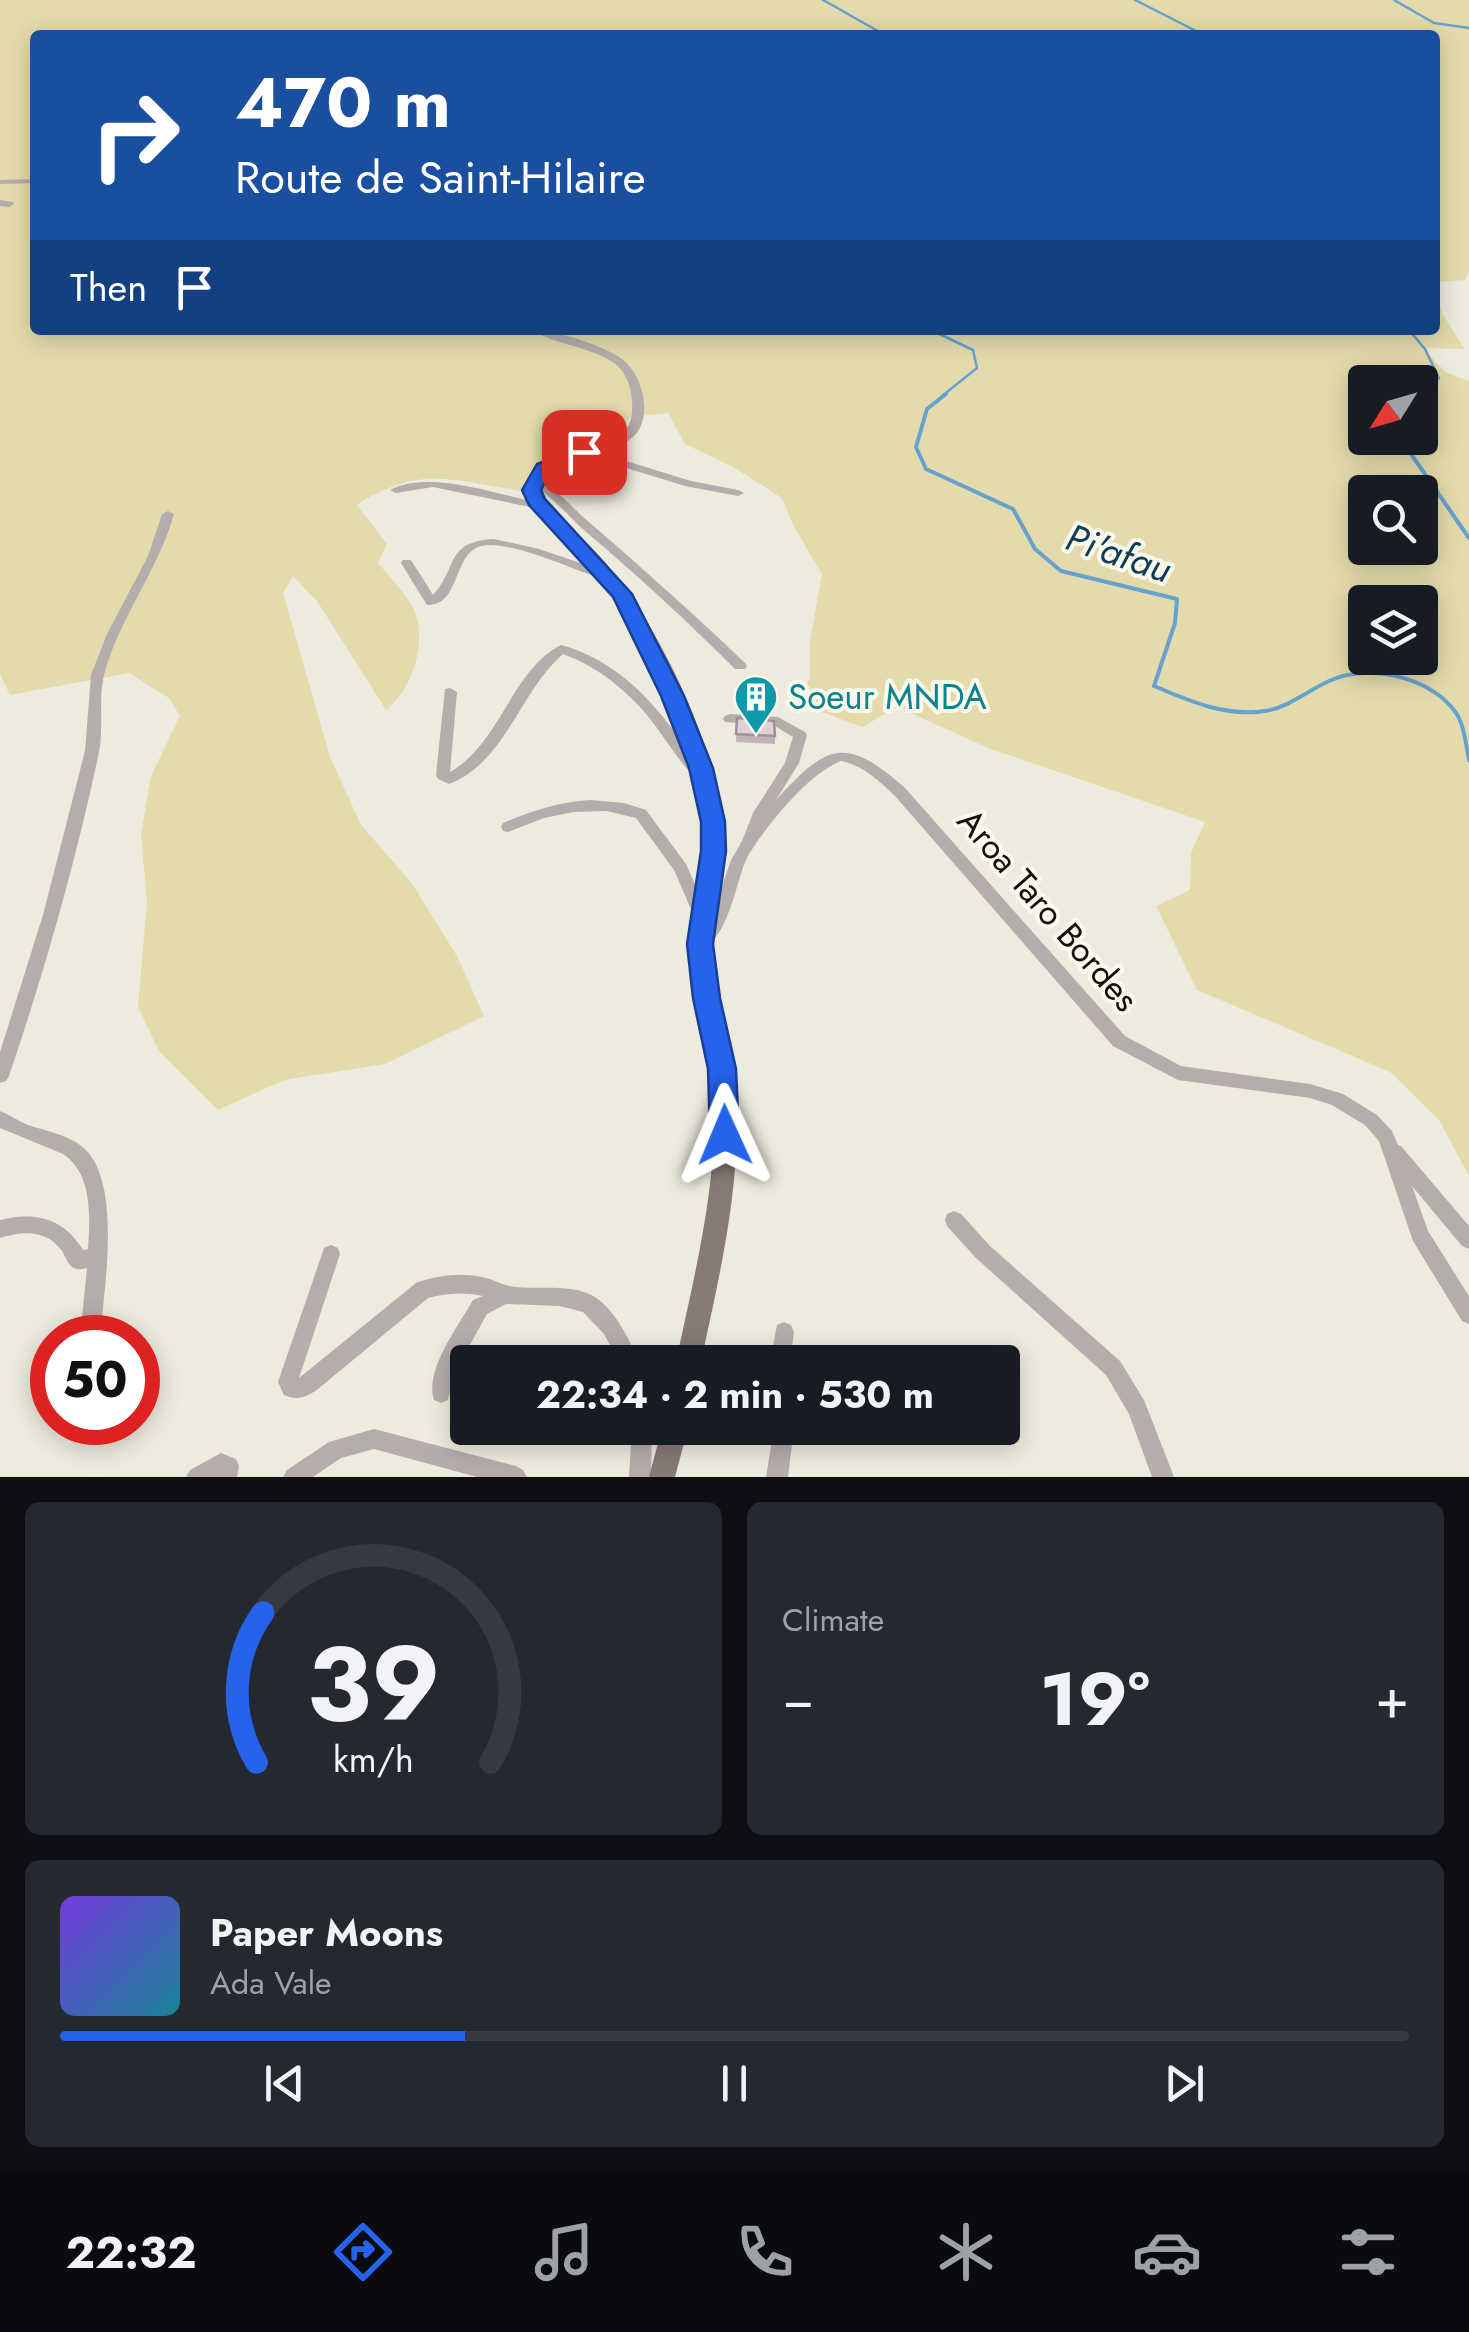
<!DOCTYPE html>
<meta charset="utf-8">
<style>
:root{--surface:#171b24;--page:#242831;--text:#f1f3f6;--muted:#9ea1a6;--line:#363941;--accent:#2563eb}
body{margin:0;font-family:Jost,sans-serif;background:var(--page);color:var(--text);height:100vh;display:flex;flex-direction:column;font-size:38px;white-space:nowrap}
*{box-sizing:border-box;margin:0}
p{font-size:32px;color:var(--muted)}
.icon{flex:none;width:55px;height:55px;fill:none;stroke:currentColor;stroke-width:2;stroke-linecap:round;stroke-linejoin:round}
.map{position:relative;height:1477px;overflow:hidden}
.side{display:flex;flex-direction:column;gap:25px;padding:25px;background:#0d0f14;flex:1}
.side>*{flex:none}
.guide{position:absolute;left:30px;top:30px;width:1410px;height:305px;border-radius:10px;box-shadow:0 5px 25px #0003;background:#1a4fa0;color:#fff;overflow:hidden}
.needle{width:65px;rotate:233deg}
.controls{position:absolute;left:1348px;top:365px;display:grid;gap:20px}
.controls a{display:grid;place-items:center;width:90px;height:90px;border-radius:10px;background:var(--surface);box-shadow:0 5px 25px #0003;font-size:50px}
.speed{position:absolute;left:30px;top:1315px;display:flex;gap:20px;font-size:50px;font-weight:700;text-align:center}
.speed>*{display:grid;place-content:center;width:130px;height:130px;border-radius:50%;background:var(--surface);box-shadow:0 5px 25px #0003;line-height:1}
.speed .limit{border:15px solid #d22;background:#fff;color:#111}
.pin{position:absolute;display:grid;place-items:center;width:85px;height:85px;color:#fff;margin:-42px;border-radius:20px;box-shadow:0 5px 15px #0006}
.me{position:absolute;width:110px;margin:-55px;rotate:359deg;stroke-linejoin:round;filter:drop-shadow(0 0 8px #0008)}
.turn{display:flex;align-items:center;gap:35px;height:210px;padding:0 40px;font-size:45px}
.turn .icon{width:130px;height:130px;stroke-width:2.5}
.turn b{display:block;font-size:70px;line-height:85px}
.then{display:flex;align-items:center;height:95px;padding:0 40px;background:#0003;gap:20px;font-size:38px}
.big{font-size:75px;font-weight:700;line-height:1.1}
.side .widget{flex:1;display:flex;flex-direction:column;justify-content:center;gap:15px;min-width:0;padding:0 35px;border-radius:15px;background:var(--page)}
.side .dial{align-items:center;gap:0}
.dial svg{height:260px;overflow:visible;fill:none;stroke:var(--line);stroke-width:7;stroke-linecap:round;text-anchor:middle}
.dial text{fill:var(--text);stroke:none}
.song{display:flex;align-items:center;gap:30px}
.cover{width:120px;height:120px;border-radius:15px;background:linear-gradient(135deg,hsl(260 70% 55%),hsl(190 70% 35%))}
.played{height:10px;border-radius:5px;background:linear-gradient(90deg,var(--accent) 30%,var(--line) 30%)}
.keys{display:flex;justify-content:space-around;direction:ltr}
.heat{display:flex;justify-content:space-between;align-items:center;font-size:55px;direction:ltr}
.side .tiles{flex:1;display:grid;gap:25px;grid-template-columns:1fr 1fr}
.widget:last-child{grid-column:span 2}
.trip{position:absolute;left:450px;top:1345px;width:570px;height:100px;border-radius:10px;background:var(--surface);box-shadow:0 5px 25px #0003;font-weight:700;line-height:100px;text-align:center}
.menu{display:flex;height:160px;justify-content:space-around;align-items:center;background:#090b0e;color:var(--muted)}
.menu .icon{width:70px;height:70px}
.menu .active{color:var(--accent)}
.menu b{font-size:45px;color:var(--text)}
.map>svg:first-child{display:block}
.green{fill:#e3dbab;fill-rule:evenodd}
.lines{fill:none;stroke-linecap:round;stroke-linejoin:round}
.stream-far1{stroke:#67a2cf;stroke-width:2.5}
.stream{stroke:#67a2cf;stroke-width:4}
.minor{fill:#b4adab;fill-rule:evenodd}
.major{fill:#877a77;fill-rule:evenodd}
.wall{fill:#c1b4b8}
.building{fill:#e0d1d6;stroke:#9d9296;stroke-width:2.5}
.route{fill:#2563eb;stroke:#184099;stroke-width:2.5}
.labels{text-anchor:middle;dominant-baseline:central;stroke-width:8;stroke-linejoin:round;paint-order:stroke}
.culture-label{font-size:35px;fill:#0d838f;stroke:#faf8ea;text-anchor:start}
.street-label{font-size:35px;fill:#11100c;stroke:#faf8ea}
.water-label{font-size:38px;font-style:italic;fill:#0e3d5c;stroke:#faf8ea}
</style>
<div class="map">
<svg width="1469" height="1477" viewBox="0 0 1469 1477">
<rect width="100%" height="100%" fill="#edebdd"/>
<!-- green -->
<path class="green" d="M 0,0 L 1469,0 L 1469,271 L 1465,280 L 1435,282 L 1435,35 L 35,35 L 35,330 L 1435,330 L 1435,288 L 1443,315 L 1465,349 L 1423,348 L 1445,372 L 1469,381 L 1469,1176 L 1439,1120 L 1390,1072 L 1197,990 L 1156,906 L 1190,890 L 1191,853 L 1205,822 L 991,749 L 897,707 L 862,727 L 795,702 L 810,678 L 810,641 L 822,574 L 793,525 L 782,498 L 733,467 L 685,444 L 668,413 L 630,417 C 600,461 546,436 520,491 C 451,480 419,465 357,505 L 387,544 L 378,563 C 390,578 411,598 416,615 C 426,647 411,691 386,710 L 317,601 L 293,576 L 283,593 L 330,757 L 361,825 L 411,882 L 457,956 L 484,1016 L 385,1064 L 284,1080 L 218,1110 L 159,1051 L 138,1007 L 147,902 L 141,834 L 151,776 L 180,716 L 169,698 L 129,673 L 10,695 L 0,674 ZM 1365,382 L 1420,382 L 1420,438 L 1365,438 ZM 1365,492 L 1420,492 L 1420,548 L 1365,548 ZM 1365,602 L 1420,602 L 1420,658 L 1365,658 Z"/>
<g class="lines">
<!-- stream-far1 -->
<path class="stream-far1" d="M 823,0 L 885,35
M 1135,0 L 1204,35
M 1394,0 L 1434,23 L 1469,28
M 931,330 L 973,350 L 977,368 L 942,396
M 1409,330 L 1425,349 L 1439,378 L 1420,394"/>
<!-- stream -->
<path class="stream" d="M 946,394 L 927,409 L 916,447 L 926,469 L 1013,509 L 1035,549 L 1061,571 L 1177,599 L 1175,623 L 1154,686 C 1189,701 1226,717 1265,711 C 1291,707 1310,688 1334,679 C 1373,664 1435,678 1458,716 C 1465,729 1466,745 1469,760
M 1400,438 L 1469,538"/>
<!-- minor -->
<path class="minor" d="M 35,179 L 35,183 L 0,184 L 0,180 Z
M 0,200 L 13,202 L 14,204 L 10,207 L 0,206 Z
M 532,330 C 555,330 603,345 622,359 C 643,374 654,418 633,437 C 623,446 609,449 597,452 L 691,481 L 738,490 L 744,493 L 738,496 L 685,486 L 584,455 L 561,463 L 546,474 L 542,483 C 561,492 573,509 589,522 C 642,568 694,614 745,663 L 747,666 L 745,669 L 735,669 C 687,621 637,575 585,531 C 569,517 556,500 538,489 L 546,506 L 540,509 L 433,487 L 396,493 L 390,490 C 428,470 491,493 532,501 L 526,490 L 529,485 L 527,483 C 537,475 542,464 555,458 C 589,442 636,452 632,401 C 631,385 625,369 611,361 C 587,346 556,345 532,330 Z
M 168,511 L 174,514 C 158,571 119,618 104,675 C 98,700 104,726 99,752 C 76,861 45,970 9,1076 L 6,1081 L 0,1083 L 0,1052 L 43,915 L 85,751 L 91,675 L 107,634 L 148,556 L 162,514 Z
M 494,539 L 539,549 L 613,574 L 615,577 L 609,581 C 577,572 511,539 481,546 C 452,554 461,606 427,605 L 401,563 L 403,560 L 411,560 L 433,595 C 459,567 444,542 494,539 Z
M 561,645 C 599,655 632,680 657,710 C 675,730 687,753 707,770 L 709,774 L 707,778 L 697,778 L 689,771 C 675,755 664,737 651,720 C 629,692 597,666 563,654 C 520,691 505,763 449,784 L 438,779 L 436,775 L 445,689 L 450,688 L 457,692 L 450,772 C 500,744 513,668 561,645 Z
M 730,714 L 778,717 L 805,732 L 807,735 L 799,763 L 776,800 C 827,744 845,735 905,788 L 1125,1036 L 1181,1066 L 1310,1084 L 1343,1094 L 1377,1115 L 1392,1131 L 1398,1145 L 1401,1146 L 1469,1226 L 1469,1249 L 1462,1246 L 1412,1186 L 1428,1231 L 1469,1296 L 1469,1324 L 1462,1321 L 1413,1241 L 1379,1141 L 1365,1125 L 1332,1105 L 1310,1098 L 1178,1080 L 1113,1046 L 895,796 C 879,781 863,765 841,761 C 808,774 768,824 749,854 C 736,875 728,953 694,947 L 692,943 L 712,915 L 731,860 L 742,841 L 753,813 L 785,763 L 793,737 L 775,726 L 725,722 L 723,719 L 725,716 Z
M 590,800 L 624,803 L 646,810 L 686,864 L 710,919 L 707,923 L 702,925 L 697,923 L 674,870 L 636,818 L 607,811 L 573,812 L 544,818 L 508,832 L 503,831 L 501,827 L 503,823 C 531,811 559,802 590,800 Z
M 0,1111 C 10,1115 18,1121 28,1125 C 46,1131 70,1135 85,1149 C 122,1185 104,1289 100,1338 L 80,1338 L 87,1268 C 81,1269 77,1271 71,1266 C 67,1262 65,1256 62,1251 C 46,1229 24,1231 0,1238 L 0,1220 C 35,1211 64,1218 83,1250 L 88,1249 C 90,1217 93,1174 63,1154 L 0,1128 Z
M 954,1211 L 961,1214 L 990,1246 L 1120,1361 L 1144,1400 L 1174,1477 L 1152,1477 L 1129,1414 L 1106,1375 L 976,1258 L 947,1226 L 945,1220 L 947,1214 Z
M 331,1245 L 338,1248 L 340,1254 L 299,1378 L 416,1283 C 438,1275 463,1272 486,1278 C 494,1280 501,1284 509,1286 C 535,1291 571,1282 595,1297 C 616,1311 629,1339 639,1362 L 619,1362 L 604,1334 L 583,1312 L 560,1306 L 506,1304 L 487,1314 L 455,1372 L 448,1400 L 441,1403 L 434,1400 C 424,1371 459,1325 473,1300 L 483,1296 C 464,1292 447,1293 428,1298 L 318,1389 C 306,1397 298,1401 284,1395 L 278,1382 L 322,1254 L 324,1248 Z
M 784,1322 L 791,1325 L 794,1332 L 790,1362 L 770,1362 L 777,1325 Z
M 632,1428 L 652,1428 L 651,1477 L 629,1477 Z
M 774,1428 L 794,1428 L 788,1477 L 766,1477 Z
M 374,1429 L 516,1466 L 523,1470 L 527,1477 L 477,1477 L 374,1449 L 341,1458 L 313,1477 L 283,1477 L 287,1470 L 329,1442 Z
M 221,1453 L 236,1459 L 239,1466 L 237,1477 L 186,1477 L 190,1470 Z"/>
<!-- major -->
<path class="major" d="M 540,502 L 545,503 C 568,527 594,547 614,573 C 661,633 716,746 722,822 C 726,868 708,912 711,958 C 715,1006 734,1051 736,1100 C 741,1188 719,1277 701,1362 L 676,1362 C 694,1276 717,1189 714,1100 C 712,1052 694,1006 691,958 C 688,913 707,869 704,823 C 699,751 647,638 603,580 C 583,554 557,533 535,509 L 535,503 Z
M 662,1428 L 688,1428 L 675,1477 L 649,1477 Z"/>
</g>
<!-- wall -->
<path class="wall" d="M 737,718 L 775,736 L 775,744 L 736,742 Z"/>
<!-- building -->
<path class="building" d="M 737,718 L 774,721 L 775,736 L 736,734 Z"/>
<!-- route -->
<path class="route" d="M 584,446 L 594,452 L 591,456 L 551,471 L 541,490 L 545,499 L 632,594 L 684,696 L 713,768 L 725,822 L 726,851 L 713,944 L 720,998 L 736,1069 L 739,1135 L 735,1144 L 725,1148 L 714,1144 L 710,1135 L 708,1069 L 693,998 L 687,944 L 701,851 L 701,822 L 689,768 L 661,696 L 613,597 L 529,505 L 522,490 L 537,464 Z"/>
<!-- icons -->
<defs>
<g id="building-pin" transform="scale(2.25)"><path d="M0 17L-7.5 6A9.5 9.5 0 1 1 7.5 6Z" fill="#0f9aa8" stroke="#faf8ea"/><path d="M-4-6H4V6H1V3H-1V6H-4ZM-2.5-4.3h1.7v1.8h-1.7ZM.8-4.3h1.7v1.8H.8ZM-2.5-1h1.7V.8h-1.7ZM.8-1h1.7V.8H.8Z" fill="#fff"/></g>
</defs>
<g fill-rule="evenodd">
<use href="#building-pin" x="756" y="697"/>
</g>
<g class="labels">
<!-- culture labels -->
<g class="culture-label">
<text x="788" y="697">Soeur MNDA</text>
</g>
<!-- street labels -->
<g class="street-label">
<text transform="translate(1048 910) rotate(49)">Aroa Taro Bordes</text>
</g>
<!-- water labels -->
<g class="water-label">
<text transform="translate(1119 553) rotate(19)">Pi'afau</text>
</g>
</g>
</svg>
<div class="controls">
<a><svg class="needle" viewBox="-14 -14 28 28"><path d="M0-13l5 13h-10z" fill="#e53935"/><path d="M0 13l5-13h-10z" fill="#9ea1a6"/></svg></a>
<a><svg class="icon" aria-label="search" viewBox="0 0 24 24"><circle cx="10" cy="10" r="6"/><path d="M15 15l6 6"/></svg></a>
<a><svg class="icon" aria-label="layers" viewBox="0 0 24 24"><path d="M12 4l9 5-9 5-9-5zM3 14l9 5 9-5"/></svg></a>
</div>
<div class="speed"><div class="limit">50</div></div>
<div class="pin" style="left:584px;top:452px;background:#d93025"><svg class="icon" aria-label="arrive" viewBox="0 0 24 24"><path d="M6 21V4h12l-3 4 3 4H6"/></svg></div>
<svg class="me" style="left:725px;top:1135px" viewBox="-20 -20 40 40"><path d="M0-17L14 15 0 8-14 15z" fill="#2563eb" stroke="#fff" stroke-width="4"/></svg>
<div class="trip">22:34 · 2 min · 530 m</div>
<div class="guide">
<div class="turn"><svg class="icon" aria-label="right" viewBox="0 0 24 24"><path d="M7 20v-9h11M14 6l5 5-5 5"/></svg><div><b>470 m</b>Route de Saint-Hilaire</div></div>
<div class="then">Then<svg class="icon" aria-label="arrive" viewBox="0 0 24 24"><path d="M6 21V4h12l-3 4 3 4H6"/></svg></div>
</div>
</div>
<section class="side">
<div class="tiles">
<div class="widget dial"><svg viewBox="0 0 100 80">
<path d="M14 69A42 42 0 1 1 86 69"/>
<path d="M14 69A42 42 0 0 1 16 23" stroke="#2563eb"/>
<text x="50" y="56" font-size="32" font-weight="700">39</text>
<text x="50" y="72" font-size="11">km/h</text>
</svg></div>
<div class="widget"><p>Climate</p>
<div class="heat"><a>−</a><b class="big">19°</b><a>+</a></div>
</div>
<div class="widget">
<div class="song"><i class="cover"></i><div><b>Paper Moons</b><p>Ada Vale</p></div></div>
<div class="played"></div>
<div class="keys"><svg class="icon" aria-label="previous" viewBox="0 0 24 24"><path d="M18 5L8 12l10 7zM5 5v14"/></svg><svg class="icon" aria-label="pause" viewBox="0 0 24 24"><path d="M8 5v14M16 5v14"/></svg><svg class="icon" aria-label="next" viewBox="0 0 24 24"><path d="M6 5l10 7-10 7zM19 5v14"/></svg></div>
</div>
</div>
</section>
<nav class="menu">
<b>22:32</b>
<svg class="icon active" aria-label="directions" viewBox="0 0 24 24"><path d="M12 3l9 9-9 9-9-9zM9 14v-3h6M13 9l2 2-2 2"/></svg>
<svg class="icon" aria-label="music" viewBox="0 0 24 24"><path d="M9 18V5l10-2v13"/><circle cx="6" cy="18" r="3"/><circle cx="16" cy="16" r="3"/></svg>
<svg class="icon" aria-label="phone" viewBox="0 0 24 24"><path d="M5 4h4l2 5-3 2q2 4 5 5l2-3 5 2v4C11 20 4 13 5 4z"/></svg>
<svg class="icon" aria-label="climate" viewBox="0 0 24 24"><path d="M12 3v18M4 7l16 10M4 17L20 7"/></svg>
<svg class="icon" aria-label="car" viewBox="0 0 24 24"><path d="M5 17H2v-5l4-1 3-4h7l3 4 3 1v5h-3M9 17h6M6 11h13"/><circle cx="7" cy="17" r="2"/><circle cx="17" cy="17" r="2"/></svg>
<svg class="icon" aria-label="filters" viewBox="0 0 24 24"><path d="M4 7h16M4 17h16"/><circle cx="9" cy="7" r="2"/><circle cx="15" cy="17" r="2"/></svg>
</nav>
